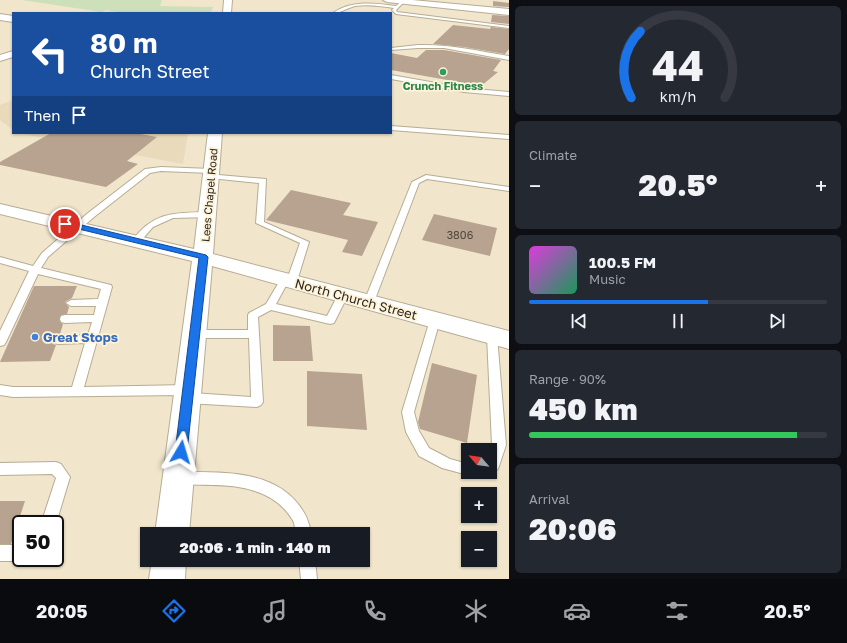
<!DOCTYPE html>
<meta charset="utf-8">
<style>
:root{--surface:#171b24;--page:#242831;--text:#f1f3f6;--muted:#9ea1a6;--line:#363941;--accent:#1a73e8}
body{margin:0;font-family:"Golos Text",sans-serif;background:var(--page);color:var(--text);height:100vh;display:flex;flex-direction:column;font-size:15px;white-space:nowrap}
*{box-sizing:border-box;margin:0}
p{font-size:13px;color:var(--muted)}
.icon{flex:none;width:22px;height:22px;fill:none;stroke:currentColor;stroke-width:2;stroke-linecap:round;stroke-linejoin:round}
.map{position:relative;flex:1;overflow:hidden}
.panel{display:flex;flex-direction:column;gap:6px;padding:6px;background:#0d0f14;width:338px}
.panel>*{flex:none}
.hud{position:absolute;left:12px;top:12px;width:380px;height:122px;border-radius:0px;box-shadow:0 1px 3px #0004;background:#1a4fa0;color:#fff;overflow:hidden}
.needle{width:26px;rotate:298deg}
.fabs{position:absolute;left:461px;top:443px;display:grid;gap:8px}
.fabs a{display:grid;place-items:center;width:36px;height:36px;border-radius:0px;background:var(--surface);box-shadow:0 1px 3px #0004;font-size:20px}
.speed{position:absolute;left:12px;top:515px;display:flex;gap:8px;font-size:20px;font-weight:700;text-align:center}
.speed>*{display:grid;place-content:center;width:52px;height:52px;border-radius:50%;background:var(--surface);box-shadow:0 1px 3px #0004;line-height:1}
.speed .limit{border:2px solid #111;border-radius:6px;background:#fff;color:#111}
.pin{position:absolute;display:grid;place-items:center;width:34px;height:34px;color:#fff;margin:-17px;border:2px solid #fff;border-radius:50%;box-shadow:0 1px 4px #0007}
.me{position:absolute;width:44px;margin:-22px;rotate:7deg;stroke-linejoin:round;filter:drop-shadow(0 0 3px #0008)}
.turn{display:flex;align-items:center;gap:14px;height:84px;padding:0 12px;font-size:18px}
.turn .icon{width:52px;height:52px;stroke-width:2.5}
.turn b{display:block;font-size:28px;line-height:34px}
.then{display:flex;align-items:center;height:38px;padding:0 12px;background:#0003;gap:8px;font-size:15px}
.big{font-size:30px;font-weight:800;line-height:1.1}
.panel .card{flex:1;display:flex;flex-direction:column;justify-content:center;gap:6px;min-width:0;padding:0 14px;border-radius:6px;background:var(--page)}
.panel .dial{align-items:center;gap:0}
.dial svg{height:104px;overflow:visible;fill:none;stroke:var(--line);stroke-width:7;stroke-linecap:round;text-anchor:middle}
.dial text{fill:var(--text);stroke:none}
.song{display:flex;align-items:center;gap:12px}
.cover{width:48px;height:48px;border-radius:6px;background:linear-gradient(135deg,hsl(300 70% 55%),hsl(150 70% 35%))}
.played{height:4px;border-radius:2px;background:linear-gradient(90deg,var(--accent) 60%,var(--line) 60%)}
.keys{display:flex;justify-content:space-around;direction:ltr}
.heat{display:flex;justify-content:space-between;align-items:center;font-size:22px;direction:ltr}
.charge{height:6px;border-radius:3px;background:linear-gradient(90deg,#34c759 90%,var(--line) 0)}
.trip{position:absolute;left:140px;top:527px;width:230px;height:40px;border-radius:0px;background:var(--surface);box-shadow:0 1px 3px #0004;font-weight:800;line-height:40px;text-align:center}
.menu{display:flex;height:64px;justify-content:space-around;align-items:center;background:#090b0e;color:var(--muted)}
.menu .icon{width:28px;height:28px}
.menu .selected{color:var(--accent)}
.menu b{font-size:18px;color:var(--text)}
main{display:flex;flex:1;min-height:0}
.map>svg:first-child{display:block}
.built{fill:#e8dabb}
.green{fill:#cee0ba}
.building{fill:#b7a390}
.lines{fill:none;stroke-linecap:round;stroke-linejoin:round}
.lane-casing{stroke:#b7ac94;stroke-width:2}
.street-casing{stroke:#b7ac94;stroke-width:2}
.secondary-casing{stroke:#b7ac94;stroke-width:2}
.lane{fill:#fff;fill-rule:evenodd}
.street{fill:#fff;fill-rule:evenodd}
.secondary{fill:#fff;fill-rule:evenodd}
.route{fill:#1a73e8;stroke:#114b97}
.leisure-dot{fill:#2e9e5b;stroke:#fef3d9;stroke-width:1.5}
.shop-dot{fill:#3f7fe0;stroke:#fef3d9;stroke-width:1.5}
.labels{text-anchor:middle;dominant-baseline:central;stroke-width:3.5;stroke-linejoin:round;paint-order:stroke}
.far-leisure-label{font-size:11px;font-weight:bold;fill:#27864d;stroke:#fef3d9}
.far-street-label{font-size:11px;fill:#2c281f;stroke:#fef3d9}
.number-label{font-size:11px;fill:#4f473b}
.street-label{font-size:13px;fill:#2c281f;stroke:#fef3d9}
.shop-label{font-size:13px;font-weight:bold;fill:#366cbe;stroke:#fef3d9;text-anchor:start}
</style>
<main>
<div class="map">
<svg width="509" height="579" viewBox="0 0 509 579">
<rect width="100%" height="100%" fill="#f1e6cc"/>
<!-- built -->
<path class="built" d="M 13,100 L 13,130 L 0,120 L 0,105 Z
M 17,133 L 188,133 L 183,164 Z"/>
<!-- green -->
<path class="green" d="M 22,0 L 162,0 L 160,6 L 213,7 L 211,13 L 122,13 L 106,10 L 101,12 Z"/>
<!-- building -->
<path class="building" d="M 493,1 L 509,3 L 509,7 L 493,6 Z
M 492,15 L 509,16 L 509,24 L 491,22 Z
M 453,25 L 490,29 L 491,27 L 509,29 L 509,49 L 505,54 L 464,47 L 433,44 Z
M 426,50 L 444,50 L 501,60 L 493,71 L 498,72 L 481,86 L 391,70 L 391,53 L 417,58 Z
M 51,133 L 135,133 L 157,137 L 127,161 L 138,164 L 106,187 L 0,165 L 0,162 Z
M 291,190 L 351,203 L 343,215 L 378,222 L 362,256 L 342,252 L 348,240 L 266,220 Z
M 434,214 L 497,228 L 490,256 L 422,240 Z
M 34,286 L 77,286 L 72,298 L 65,302 L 69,307 L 67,314 L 60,316 L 60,322 L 63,324 L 60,334 L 54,336 L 51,339 L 53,344 L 56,345 L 50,361 L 0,362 Z
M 273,325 L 310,326 L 313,361 L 273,361 Z
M 432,363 L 477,375 L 467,443 L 420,429 L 418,422 Z
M 307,371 L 362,374 L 367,430 L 307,426 Z
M 0,501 L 25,501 L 11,544 L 0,544 Z"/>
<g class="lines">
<!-- lane casing -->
<g class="lane-casing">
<path id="lane" d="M 402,1 L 404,2 L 396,10 L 397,12 L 509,26 L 509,28 L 396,14 L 392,10 L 394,8 C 381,6 368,4 355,6 C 347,8 341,13 333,13 C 351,0 375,3 396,6 Z
M 418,45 C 449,44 479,51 509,56 L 509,60 L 444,48 L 418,48 L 391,50 L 391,48 Z
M 391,75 L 464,88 L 509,92 L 509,96 L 464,92 L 391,79 Z
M 391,126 L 509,135 L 509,139 L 391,130 Z
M 161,167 L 211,169 L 215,171 L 211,173 L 161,171 L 150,173 L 94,217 L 48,257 L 41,268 L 111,285 L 112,287 L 84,387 L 188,385 L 192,387 L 194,390 L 192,393 L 251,397 L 249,338 L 195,338 L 191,337 L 190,334 L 191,331 L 195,330 L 248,330 L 248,315 L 249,313 L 266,304 L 282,277 L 288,277 L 300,243 L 256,223 L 259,183 L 210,178 L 207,178 L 207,174 L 266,179 L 264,222 L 309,242 L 297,281 L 292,284 L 288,282 L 276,304 L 327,316 L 339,293 L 347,293 L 348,295 L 334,323 L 330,324 L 271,310 L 258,317 L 263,402 L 261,405 L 257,407 L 187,403 L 183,401 L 181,398 L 183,395 L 13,397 L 0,395 L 0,385 L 13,387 L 72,387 L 85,343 L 58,344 L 54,343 L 52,340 L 54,337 L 58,336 L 88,335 L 92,322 L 65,323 L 61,322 L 60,319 L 61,316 L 65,315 L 94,315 L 96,306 L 71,306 L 66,303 L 71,300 L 98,299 L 101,289 L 38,274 L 6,342 L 4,345 L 0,346 L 0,331 L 29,271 L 0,263 L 0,257 L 33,266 L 42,253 L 88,213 L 145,169 Z
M 426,175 L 509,187 L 509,191 L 427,179 L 419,183 L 374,302 L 373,304 L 365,304 L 364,302 L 412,182 Z
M 207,212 L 210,213 L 211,215 L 210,217 L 173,218 L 153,227 L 139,243 L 133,243 L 132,241 C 153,212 173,213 207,212 Z
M 435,316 L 439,317 L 440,320 L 414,412 L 419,431 L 429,448 L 450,459 L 468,464 L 468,472 L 486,472 L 484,476 L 479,478 L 442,468 L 419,456 L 406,432 L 402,412 L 430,320 L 431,317 Z
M 492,332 L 496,333 L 497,336 L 506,445 L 498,469 L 490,473 L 487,472 L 490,472 L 490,452 L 492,445 L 487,336 L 488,333 Z
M 56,462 L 61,464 L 70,477 L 55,527 L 55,524 L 41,524 L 56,478 L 52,474 L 0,475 L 0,463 Z
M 182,472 C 224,472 278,470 303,511 C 308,518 309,526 312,534 L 296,534 C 295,529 295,523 292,519 C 275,491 241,485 211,485 C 200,484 187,486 177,482 L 175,478 L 177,474 Z
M 0,545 L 21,545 L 21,558 L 27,558 L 21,561 L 0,561 Z
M 299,560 L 315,560 L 317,579 L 301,579 Z"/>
</g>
<!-- street casing -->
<g class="street-casing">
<path id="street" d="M 383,0 L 412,0 L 509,9 L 509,15 L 387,2 Z
M 0,14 L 13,16 L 13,22 L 0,20 Z
M 13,51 L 13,57 L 0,61 L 0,55 Z"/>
</g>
<!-- secondary casing -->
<g class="secondary-casing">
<path id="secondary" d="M 224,0 L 232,0 L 231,13 L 223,13 Z
M 208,133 L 222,133 L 213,254 L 509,331 L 509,349 L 212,266 L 189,534 L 155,534 L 192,261 L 0,214 L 0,204 L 194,249 Z
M 152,560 L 186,560 L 185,579 L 149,579 Z"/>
</g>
<!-- lane -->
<use href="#lane" class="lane"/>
<!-- street -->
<use href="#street" class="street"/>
<!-- secondary -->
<use href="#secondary" class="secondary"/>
</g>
<!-- route -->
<path class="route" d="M 65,221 L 206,255 L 208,257 L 187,452 L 185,455 L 181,457 L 177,455 L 175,452 L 199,258 L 62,225 L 62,222 Z"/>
<!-- markers -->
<circle class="leisure-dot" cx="443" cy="72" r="4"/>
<circle class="shop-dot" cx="35" cy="337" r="4"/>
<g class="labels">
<!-- far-leisure labels -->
<g class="far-leisure-label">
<text x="443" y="85">Crunch Fitness</text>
</g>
<!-- far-street labels -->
<g class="far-street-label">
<text transform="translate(209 195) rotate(-85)">Lees Chapel Road</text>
</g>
<!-- number labels -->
<g class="number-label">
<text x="460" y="234">3806</text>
</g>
<!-- street labels -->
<g class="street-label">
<text transform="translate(356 299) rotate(15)">North Church Street</text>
</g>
<!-- shop labels -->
<g class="shop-label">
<text x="43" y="337">Great Stops</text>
</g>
</g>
</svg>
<div class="fabs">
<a><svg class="needle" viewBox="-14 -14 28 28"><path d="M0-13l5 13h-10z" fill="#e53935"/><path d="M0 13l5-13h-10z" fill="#9ea1a6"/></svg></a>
<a>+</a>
<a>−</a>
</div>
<div class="speed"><div class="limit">50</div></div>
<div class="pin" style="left:65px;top:224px;background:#d93025"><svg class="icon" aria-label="arrive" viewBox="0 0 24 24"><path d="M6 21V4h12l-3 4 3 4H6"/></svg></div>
<svg class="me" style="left:181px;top:452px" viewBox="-20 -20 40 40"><path d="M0-17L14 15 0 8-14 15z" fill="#1a73e8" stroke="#fff" stroke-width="4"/></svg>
<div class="trip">20:06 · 1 min · 140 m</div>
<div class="hud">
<div class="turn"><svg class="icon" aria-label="left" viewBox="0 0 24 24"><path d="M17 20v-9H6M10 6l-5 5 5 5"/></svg><div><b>80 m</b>Church Street</div></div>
<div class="then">Then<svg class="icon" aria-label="arrive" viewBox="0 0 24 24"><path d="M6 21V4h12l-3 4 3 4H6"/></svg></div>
</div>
</div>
<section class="panel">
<div class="card dial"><svg viewBox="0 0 100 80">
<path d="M14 69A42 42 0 1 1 86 69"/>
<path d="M14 69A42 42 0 0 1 21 18" stroke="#1a73e8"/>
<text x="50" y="56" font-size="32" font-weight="700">44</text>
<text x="50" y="72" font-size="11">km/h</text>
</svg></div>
<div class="card"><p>Climate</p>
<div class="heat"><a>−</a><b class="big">20.5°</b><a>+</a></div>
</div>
<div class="card">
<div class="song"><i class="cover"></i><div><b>100.5 FM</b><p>Music</p></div></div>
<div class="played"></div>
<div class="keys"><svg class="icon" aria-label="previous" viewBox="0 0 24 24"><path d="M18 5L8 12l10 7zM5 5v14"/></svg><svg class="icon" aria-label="pause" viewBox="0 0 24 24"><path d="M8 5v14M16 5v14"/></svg><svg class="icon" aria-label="next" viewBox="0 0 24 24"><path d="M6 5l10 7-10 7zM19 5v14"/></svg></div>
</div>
<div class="card"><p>Range · 90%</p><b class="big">450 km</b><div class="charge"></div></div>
<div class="card"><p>Arrival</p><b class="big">20:06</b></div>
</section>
</main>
<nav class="menu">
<b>20:05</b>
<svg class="icon selected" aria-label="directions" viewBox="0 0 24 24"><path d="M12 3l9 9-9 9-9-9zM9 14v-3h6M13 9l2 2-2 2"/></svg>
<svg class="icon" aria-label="music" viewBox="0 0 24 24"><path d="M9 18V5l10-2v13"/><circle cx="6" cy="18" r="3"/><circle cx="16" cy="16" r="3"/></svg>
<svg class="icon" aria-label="phone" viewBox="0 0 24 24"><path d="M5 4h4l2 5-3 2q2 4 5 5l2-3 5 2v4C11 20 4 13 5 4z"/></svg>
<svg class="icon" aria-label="climate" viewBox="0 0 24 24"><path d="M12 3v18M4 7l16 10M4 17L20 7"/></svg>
<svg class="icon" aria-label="car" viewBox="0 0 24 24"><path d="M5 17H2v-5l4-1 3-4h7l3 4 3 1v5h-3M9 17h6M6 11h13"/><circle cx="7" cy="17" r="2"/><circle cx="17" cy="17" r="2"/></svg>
<svg class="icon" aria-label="filters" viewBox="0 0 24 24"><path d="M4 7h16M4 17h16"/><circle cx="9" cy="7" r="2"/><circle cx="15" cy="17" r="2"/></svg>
<b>20.5°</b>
</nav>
